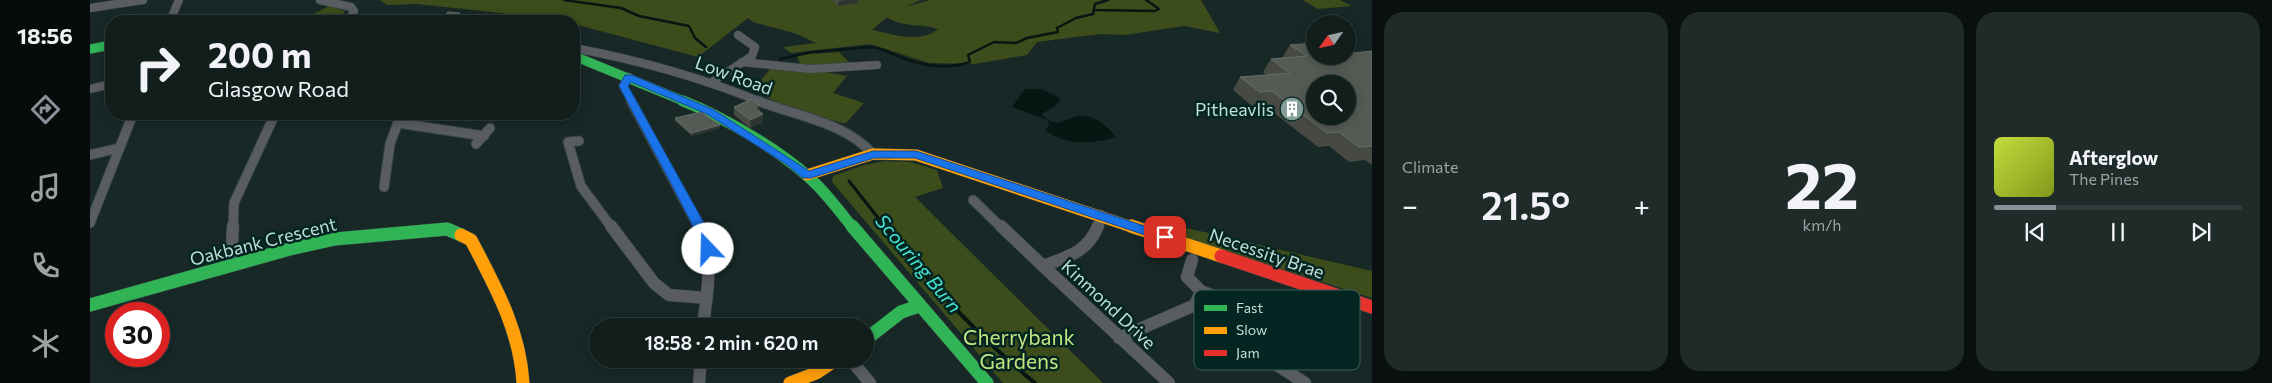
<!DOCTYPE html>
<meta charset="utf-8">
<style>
:root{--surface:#111e1c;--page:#1e2b29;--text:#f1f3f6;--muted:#9ca2a3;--line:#303c3b;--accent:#8c9099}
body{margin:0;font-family:Commissioner,sans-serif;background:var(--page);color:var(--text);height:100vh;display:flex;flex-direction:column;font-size:19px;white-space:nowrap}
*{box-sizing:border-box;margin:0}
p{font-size:16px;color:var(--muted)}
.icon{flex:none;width:28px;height:28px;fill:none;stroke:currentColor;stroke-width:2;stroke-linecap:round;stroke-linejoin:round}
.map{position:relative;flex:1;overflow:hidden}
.sheet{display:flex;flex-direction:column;gap:12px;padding:12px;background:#09100f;width:900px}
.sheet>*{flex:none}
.banner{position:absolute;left:15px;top:15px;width:475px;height:105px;border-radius:20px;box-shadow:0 2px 12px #0003,0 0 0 1px var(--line);background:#111e1c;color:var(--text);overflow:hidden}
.needle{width:32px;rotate:236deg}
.controls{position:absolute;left:1216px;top:15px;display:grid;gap:10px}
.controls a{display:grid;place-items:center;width:50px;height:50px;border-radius:50%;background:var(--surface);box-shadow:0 2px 12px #0003,0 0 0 1px var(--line);font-size:25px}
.speed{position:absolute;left:15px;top:302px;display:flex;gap:10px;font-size:25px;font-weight:700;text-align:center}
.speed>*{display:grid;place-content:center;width:65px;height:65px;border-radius:50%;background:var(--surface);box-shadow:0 2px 12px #0003,0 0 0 1px var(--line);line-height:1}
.speed .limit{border:8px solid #d22;background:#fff;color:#111}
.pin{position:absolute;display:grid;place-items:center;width:42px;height:42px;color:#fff;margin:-21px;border-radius:10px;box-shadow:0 2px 8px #0006}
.me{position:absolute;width:55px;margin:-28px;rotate:339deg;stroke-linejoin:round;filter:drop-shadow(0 0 4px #0008)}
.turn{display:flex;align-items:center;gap:18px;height:105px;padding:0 20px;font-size:22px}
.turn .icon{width:65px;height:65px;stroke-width:2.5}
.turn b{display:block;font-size:35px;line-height:42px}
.big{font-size:38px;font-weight:600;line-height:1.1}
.sheet .tile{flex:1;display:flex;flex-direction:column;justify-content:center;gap:8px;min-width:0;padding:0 18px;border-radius:20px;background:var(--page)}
.sheet .dial{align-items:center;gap:0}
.dial b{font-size:65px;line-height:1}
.song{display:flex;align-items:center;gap:15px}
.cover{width:60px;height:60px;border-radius:8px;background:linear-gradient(135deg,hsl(70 70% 55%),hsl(70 70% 35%))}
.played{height:5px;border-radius:2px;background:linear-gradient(90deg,var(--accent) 25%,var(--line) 25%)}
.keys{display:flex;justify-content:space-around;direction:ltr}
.heat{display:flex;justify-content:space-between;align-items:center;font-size:28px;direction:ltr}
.sheet .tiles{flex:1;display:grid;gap:12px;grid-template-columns:repeat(3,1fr)}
.trip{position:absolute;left:499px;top:318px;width:285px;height:50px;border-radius:25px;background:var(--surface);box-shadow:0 2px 12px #0003,0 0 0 1px var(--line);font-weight:600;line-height:50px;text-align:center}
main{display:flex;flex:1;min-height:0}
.tabs{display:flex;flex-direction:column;width:90px;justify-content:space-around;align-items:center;background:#070c0b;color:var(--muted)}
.tabs .icon{width:35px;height:35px}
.tabs .current{color:var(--accent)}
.tabs b{font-size:22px;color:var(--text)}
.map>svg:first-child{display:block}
.green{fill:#3c4c1b;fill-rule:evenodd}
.water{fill:#071513}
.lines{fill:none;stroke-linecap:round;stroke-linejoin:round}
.stream-far2{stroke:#071513;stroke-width:2.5}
.stream-far1{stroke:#071513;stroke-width:3}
.stream{stroke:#071513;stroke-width:4}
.street-far2-casing{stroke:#344442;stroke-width:9}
.street-far1-casing{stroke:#344442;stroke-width:11}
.street-casing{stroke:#344442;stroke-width:13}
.fast-far2-casing{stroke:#344442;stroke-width:10}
.fast-far1-casing{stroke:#344442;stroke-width:12}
.fast-casing{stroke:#344442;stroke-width:14}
.slow-far1-casing{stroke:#344442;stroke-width:12}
.slow-casing{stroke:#344442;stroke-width:14}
.jam-casing{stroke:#344442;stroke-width:14}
.street-far2{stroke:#595c61;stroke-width:8}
.street-far1{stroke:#595c61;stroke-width:9}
.street{stroke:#595c61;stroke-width:12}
.fast-far2{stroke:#30b455;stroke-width:9}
.fast-far1{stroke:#30b455;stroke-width:11}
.fast{stroke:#30b455;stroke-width:13}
.slow-far1{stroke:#ff9f0a;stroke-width:11}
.slow{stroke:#ff9f0a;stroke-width:13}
.jam{stroke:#e5322d;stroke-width:13}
.wall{fill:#474a43}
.shaded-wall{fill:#2e3631}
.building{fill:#545a54;stroke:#656f69;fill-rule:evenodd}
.route{fill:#1a73e8;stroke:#114b97}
.labels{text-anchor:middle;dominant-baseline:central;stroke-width:5;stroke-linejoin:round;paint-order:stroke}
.street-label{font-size:18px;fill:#c0dfda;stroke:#042622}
.poi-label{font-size:18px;fill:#c0dfda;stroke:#042622;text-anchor:end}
.water-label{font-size:19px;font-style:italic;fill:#48e5d3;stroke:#042622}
.near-park-label{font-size:21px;fill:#c4e481;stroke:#042622}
.key{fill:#042622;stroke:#3c5e59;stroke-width:1}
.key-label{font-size:14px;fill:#c0dfda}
</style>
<main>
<nav class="tabs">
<b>18:56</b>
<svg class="icon current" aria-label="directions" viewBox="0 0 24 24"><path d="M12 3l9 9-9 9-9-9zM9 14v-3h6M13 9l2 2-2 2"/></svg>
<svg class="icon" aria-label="music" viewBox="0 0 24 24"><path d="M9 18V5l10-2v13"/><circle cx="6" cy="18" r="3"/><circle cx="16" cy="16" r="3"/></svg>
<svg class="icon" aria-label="phone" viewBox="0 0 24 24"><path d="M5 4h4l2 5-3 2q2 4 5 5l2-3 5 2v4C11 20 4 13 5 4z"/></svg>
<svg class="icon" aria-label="climate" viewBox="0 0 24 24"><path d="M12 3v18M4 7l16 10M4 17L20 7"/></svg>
</nav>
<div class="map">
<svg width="1282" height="383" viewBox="0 0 1282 383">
<rect width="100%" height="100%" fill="#172826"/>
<!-- green -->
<path class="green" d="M 290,0 L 831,0 L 815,7 L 840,0 L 1111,0 L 1130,33 L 1094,26 L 1035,35 L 1010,34 L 947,42 L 937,55 L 885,64 L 839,63 L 780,44 L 701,53 L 693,47 L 726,43 L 707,34 L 663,22 L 658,18 L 608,57 L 484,24 L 484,21 L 327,4 L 297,5 ZM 797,17 C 813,28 830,23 848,29 C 830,44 803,34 782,30 Z
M 1213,0 L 1250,0 L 1262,6 L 1228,9 Z
M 239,6 L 255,11 L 249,21 L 210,21 Z
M 749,52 L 762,65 L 711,67 L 707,55 Z
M 680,69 L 736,72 L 757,76 L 743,93 L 774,103 L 756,123 L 752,123 C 730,116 680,104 664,89 Z
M 795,161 L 821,162 L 847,170 L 853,188 L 825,197 L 1013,383 L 913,383 L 742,182 L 743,176 L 774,165 Z
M 1092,227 L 1282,271 L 1282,298 L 1089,236 Z"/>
<!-- water -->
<path class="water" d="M 935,89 L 951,89 L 970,98 L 969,103 L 952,114 C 969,134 977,114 994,116 C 1008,117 1018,127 1026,137 C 1003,144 975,146 955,130 L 959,126 L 958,120 L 922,107 Z"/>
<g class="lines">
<!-- stream-far2 -->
<path class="stream-far2" d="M 474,0 L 531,8 L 549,16 L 599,26 L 605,38 L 616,47
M 1005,10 L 1065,11 L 1069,9 L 1056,0
M 690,59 L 722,52 L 780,47 C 791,47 800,53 810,57 C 833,66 856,70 880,62 L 878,55 L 904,42 L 926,43 L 937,38 L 968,32 L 967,28 L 986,18 L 1003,14 L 1005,4 L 1018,0"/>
<!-- stream-far1 -->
<path class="stream-far1" d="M 759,181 L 796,228"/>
<!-- stream -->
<path class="stream" d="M 795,226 C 839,283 889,337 945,383"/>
<!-- street-far2 casing -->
<g class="street-far2-casing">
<path id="street-far2" d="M 230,0 L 261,7 L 264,11 L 259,21
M 0,8 L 53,0
M 80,21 L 89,0
M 484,48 C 548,60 610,77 671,102
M 652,62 L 720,69 L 787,65
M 539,77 L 533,86 L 542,102
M 622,82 L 662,56 L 665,47 L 648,35
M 0,89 L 21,84"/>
</g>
<!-- street-far1 casing -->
<g class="street-far1-casing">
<path id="street-far1" d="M 541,101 L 609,228
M 668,101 C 707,116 754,122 783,154
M 308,123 L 394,136
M 489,141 L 478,142 L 491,186 L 522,228
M 386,144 L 400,128
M 0,155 L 29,148
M 294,187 L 300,144 L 311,114
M 883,200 L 912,228
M 0,223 L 43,114
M 143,228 L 144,203 L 185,114
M 1008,228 L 1011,215"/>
</g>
<!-- street casing -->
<g class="street-casing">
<path id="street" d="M 521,226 L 564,283 L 579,295 L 616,298
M 609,226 C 625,257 617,293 613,326
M 911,226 L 953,266
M 1008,226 C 998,252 977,257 953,266 L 1079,383
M 1102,260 L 1097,277 L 1111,291
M 141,265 L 143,226
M 1215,330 L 1167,313 L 1164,346 L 1173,356 L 1215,383
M 1029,338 L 1105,305 L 1111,291 L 1167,313
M 760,359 L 780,383
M 609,383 L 611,359"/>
</g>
<!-- fast-far2 casing -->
<g class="fast-far2-casing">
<path id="fast-far2" d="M 0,49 L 21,45
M 484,56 L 596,102"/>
</g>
<!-- fast-far1 casing -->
<g class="fast-far1-casing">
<path id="fast-far1" d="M 593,101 C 634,117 695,153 726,184 C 739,197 751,213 763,228"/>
</g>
<!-- fast casing -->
<g class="fast-casing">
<path id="fast" d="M 762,226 L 897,383
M 0,305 L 200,249 L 245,239 L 357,229 L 371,235
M 775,340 L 811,312 L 829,306"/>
</g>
<!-- slow-far1 casing -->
<g class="slow-far1-casing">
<path id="slow-far1" d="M 717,175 L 783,154 L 826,155 L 1045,228"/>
</g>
<!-- slow casing -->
<g class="slow-casing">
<path id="slow" d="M 1041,226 L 1131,256
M 371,235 L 381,240 C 405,286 430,330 433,383
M 700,383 L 726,373 L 747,359"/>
</g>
<!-- jam casing -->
<g class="jam-casing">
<path id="jam" d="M 1131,256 L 1282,307"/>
</g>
<!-- street-far2 -->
<use href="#street-far2" class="street-far2"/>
<!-- street-far1 -->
<use href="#street-far1" class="street-far1"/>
<!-- street -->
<use href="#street" class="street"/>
<!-- fast-far2 -->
<use href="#fast-far2" class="fast-far2"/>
<!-- fast-far1 -->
<use href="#fast-far1" class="fast-far1"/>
<!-- fast -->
<use href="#fast" class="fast"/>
<!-- slow-far1 -->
<use href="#slow-far1" class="slow-far1"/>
<!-- slow -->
<use href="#slow" class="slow"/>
<!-- jam -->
<use href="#jam" class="jam"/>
</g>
<!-- wall -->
<path class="wall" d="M 742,0 L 769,0 L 768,3 L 748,6 Z
M 1200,45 L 1225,56 L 1282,51 L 1282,165 L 1275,160 L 1259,162 L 1239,146 L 1228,147 L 1174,105 L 1162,106 L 1143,90 L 1150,77 L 1176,75 L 1173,72 L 1181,59 L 1192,58 Z
M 670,105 L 670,111 L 673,122 L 660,128 L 644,115 L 644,107 Z
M 585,118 L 630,128 L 602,136 L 585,121 Z"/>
<!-- shaded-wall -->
<path class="shaded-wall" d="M 757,0 L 769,0 L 768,3 L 748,6 L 749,1 Z
M 370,13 L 372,18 L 368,21 L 362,21 Z
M 670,105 L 670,113 L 665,108 Z
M 673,114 L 673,122 L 660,128 L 660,120 Z
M 630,125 L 630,128 L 602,136 L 601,133 Z"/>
<!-- building -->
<path class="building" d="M 358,12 L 370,13 L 361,21 L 351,20 Z
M 1225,43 L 1225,56 L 1258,56 L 1258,49 L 1263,53 L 1282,51 L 1282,146 L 1269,147 L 1249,132 L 1237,133 L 1182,91 L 1170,92 L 1150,77 L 1200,73 L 1181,59 L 1217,56 L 1200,45 ZM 1225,84 L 1258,84 L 1258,116 L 1225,116 Z
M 662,99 L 670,105 L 665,108 L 673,114 L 660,120 L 644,107 Z
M 611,112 L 630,125 L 601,133 L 585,118 Z"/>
<!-- route -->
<path class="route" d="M 535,75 L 542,75 L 624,110 L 719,171 L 783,151 L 826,151 L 1079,234 L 1081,237 L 1079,240 L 1070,240 L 825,158 L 784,158 L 721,178 L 713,178 L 696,164 L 617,114 L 541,82 L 538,86 L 619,232 L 624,249 L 618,254 C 609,251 604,227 599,218 C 576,173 552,130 529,86 Z"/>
<!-- icons -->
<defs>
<g id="building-disc" transform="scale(1.25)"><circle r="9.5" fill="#859f9b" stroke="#042622"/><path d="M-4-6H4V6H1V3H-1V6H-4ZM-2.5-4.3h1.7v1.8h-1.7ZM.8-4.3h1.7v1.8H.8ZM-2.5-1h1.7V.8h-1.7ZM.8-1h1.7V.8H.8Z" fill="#fff"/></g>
</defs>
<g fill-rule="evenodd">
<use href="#building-disc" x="1202" y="109"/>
</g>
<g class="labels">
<!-- street labels -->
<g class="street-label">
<text transform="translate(644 75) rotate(20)">Low Road</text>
<text transform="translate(173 241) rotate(-14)">Oakbank Crescent</text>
<text transform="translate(1177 253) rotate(19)">Necessity Brae</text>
<text transform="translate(1019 304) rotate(43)">Kinmond Drive</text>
</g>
<!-- poi labels -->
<g class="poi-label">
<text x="1184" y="109">Pitheavlis</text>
</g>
<!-- water labels -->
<g class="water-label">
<text transform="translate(829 263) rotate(50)">Scouring Burn</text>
</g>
<!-- near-park labels -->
<g class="near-park-label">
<text x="929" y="336">Cherrybank<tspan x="929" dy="24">Gardens</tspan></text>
</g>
</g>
<!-- legend -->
<rect x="1104" y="290" width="166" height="80" rx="8" class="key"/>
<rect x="1114" y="305" width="23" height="6" fill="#30b455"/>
<rect x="1114" y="327" width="23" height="7" fill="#ff9f0a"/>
<rect x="1114" y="350" width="23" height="6" fill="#e5322d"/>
<g class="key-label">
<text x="1146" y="313">Fast</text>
<text x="1146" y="335">Slow</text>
<text x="1146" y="358">Jam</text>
</g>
</svg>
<div class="controls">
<a><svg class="needle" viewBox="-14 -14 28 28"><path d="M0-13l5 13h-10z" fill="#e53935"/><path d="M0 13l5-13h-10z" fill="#9ca2a3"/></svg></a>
<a><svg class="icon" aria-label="search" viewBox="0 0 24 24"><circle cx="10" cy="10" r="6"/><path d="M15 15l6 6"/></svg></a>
</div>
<div class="speed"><div class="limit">30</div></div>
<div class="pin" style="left:1075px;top:237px;background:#d93025"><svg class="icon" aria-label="arrive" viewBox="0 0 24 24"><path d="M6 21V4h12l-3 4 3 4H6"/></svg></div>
<svg class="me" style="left:618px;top:249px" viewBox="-20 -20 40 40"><circle r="19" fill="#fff"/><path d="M0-13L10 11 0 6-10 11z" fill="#1a73e8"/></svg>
<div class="trip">18:58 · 2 min · 620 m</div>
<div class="banner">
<div class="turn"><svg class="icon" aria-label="right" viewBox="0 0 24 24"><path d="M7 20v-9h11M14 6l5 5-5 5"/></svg><div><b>200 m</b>Glasgow Road</div></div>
</div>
</div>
<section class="sheet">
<div class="tiles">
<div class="tile"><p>Climate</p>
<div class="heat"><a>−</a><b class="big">21.5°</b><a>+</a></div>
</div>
<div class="tile dial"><b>22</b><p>km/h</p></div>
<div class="tile">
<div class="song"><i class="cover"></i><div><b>Afterglow</b><p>The Pines</p></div></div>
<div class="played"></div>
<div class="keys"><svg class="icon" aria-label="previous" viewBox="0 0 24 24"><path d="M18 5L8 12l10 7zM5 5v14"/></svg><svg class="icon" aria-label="pause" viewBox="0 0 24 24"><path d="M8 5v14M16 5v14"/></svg><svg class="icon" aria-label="next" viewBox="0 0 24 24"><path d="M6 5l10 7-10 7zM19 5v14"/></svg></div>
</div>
</div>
</section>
</main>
